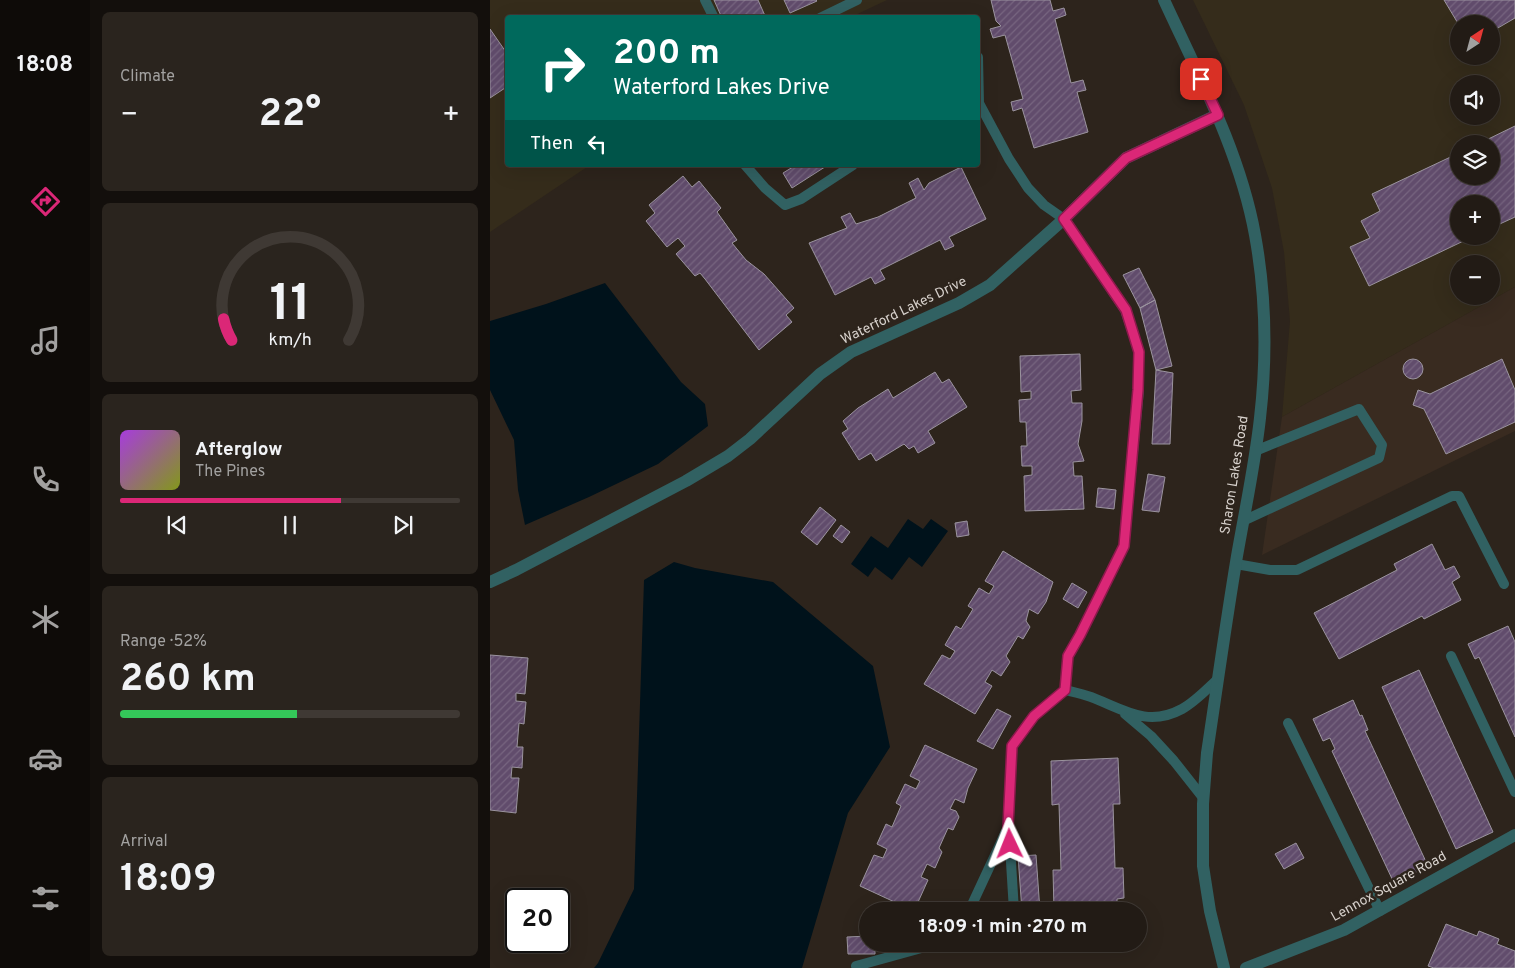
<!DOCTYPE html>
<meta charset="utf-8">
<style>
:root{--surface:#221b15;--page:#2a241e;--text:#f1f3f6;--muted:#a2a1a0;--line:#3f3934;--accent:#db2777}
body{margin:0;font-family:Overpass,sans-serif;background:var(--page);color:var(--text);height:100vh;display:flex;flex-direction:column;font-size:19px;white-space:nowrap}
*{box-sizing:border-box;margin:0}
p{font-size:16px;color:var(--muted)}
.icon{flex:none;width:28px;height:28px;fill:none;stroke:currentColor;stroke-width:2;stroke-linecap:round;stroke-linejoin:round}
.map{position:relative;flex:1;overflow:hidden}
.sheet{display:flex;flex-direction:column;gap:12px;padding:12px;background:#130f0c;width:400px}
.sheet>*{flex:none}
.hud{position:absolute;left:15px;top:15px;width:475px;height:152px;border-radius:5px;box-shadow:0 5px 20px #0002,0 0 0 1px var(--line);background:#00695c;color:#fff;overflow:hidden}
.needle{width:32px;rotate:36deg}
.tools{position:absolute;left:960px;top:15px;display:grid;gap:10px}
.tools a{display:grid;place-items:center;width:50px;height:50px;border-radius:50%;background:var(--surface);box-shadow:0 5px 20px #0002,0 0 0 1px var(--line);font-size:25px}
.speed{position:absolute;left:15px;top:888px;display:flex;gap:10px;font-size:25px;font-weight:700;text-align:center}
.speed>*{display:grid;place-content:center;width:65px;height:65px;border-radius:50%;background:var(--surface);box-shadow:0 5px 20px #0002,0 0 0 1px var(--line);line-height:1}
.speed .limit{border:2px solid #111;border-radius:8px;background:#fff;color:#111}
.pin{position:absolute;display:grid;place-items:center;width:42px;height:42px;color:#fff;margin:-21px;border-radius:10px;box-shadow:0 2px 8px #0006}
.me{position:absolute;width:55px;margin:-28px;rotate:358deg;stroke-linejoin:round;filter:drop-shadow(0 0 4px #0008)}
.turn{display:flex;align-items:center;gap:18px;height:105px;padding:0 25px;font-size:22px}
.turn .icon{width:65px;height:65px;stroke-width:2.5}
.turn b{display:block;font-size:35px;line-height:42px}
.then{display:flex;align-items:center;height:48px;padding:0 25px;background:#0003;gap:10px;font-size:19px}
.big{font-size:38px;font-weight:700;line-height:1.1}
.sheet .tile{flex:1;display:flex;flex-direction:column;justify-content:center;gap:8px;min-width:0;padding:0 18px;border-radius:8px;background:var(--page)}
.sheet .dial{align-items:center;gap:0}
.dial svg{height:130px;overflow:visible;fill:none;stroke:var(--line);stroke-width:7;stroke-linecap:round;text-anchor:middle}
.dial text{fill:var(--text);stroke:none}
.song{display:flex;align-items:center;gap:15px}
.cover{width:60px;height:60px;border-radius:8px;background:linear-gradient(135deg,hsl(280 70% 55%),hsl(70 70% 35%))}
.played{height:5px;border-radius:2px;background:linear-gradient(90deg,var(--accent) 65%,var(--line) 65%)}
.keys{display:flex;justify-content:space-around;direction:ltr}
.heat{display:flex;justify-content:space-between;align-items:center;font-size:28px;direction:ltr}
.charge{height:8px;border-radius:4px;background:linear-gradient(90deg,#34c759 52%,var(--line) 0)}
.trip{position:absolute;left:369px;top:902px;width:288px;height:50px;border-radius:25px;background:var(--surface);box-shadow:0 5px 20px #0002,0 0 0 1px var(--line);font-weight:700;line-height:50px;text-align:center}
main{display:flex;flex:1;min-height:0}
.menu{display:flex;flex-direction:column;width:90px;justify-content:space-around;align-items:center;background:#0e0b08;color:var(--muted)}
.menu .icon{width:35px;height:35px}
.menu .active{color:var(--accent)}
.menu b{font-size:22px;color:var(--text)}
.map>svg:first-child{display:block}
.commercial{fill:#352c1b;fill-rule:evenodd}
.built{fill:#392b20}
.water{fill:#00121b}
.building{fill:url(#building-hatch);stroke:#9b949f}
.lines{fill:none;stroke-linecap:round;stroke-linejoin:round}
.service{stroke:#316162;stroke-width:10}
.minor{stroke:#316162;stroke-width:12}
.tertiary{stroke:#316162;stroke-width:12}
.route-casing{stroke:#8e194d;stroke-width:12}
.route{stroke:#db2777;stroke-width:9}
.labels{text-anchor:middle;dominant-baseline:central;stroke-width:5;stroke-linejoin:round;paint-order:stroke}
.street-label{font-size:14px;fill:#d7d1cc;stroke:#2d241c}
</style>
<main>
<nav class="menu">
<b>18:08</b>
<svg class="icon active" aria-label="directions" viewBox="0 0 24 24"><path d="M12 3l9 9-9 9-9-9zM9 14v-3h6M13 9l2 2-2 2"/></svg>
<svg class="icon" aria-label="music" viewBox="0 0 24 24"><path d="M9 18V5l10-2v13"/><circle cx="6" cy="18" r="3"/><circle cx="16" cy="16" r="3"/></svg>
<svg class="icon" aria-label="phone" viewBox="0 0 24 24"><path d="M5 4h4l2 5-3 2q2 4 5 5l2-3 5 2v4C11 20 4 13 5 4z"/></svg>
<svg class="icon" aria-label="climate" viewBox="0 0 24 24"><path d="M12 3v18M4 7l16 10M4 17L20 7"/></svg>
<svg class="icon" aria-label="car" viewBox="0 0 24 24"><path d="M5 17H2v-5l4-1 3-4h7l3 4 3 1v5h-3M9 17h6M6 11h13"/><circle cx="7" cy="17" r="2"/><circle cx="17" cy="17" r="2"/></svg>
<svg class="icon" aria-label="filters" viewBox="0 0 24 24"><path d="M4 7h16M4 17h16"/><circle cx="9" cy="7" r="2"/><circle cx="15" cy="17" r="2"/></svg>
</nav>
<section class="sheet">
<div class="tile"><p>Climate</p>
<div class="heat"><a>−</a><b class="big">22°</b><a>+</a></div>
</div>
<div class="tile dial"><svg viewBox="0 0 100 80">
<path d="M14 69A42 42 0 1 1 86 69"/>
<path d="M14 69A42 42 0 0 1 9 56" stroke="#db2777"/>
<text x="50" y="56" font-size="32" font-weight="700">11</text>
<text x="50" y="72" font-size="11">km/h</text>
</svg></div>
<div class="tile">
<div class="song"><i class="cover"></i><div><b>Afterglow</b><p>The Pines</p></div></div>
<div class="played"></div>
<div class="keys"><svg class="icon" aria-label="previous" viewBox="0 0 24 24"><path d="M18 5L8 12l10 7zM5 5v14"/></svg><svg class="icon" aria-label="pause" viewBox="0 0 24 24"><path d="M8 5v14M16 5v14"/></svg><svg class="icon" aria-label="next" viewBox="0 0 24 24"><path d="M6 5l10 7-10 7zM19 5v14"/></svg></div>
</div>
<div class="tile"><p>Range · 52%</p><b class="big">260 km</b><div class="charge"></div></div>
<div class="tile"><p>Arrival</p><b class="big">18:09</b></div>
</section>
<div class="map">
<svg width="1025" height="968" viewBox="0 0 1025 968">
<defs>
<pattern id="building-hatch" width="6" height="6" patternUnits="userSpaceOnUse" patternTransform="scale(1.25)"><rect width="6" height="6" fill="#614c6c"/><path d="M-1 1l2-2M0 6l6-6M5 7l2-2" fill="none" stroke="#776580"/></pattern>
</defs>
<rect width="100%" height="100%" fill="#2d241c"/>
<!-- commercial -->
<path class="commercial" d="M 0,0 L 397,0 L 359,18 L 18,18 L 18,165 L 100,165 L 0,232 Z
M 703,0 L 1025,0 L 1025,287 L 792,417 L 800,321 L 794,252 L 782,188 L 754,105 ZM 969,24 L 1001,24 L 1001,56 L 969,56 ZM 969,84 L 1001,84 L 1001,116 L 969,116 ZM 969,144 L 1001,144 L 1001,176 L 969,176 ZM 969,204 L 1001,204 L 1001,236 L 969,236 ZM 969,264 L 1001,264 L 1001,296 L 969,296 Z"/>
<!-- built -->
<path class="built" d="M 1025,287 L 1025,431 L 772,555 L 792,417 Z"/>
<!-- water -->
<path class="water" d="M 115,283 L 191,382 L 215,404 L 218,426 L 168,464 L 99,497 L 35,525 L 28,490 L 24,440 L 0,390 L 0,321 L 56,304 Z
M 418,519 L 433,529 L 441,519 L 458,531 L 432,567 L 419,557 L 402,580 L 385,567 L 378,577 L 361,564 L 381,536 L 398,548 Z
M 184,562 L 205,568 L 283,582 L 383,666 L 400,747 L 358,813 L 312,968 L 104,968 L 108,963 L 144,889 L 154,580 Z"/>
<!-- building -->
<path class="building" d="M 224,0 L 268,0 L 276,18 L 232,18 Z
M 294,0 L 326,0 L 327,1 L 300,13 Z
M 501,0 L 560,0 L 563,11 L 574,8 L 576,15 L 565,19 L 581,83 L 593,80 L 596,90 L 587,92 L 598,132 L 544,148 L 532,108 L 523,111 L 521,102 L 533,99 L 515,35 L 503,38 L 500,29 L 511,26 L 506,21 Z
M 954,0 L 1025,0 L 1025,18 L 1001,32 L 1001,24 L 969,24 L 969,25 Z
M 0,29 L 18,55 L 18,86 L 0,98 Z
M 1025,126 L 1025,217 L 1001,228 L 1001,204 L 969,204 L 969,236 L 984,236 L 879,286 L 860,247 L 880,238 L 871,221 L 890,211 L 882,194 L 969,153 L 969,176 L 1001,176 L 1001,144 L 988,144 Z
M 306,165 L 338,165 L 302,188 L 293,173 Z
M 471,167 L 496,219 L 459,237 L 464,246 L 455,250 L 450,240 L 390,270 L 395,279 L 385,284 L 381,277 L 345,295 L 319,243 L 357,228 L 351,217 L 360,213 L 366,224 L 388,217 L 426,198 L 419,183 L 428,178 L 434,190 L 439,183 Z
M 193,176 L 202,187 L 209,181 L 231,208 L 227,212 L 247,240 L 242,243 L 256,260 L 274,274 L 304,308 L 296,315 L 302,322 L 269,350 L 215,279 L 210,273 L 205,276 L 186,254 L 195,246 L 188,238 L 177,247 L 156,221 L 165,213 L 159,205 Z
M 649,268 L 665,300 L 650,308 L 633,275 Z
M 665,300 L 682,366 L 666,370 L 650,308 Z
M 590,354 L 591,390 L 581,391 L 582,403 L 592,403 L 592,421 L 588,444 L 594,461 L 583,462 L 584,476 L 592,476 L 594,509 L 535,511 L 534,476 L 542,475 L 542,466 L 532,466 L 531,446 L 537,446 L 536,422 L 530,422 L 529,400 L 541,399 L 541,391 L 531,392 L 530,356 Z
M 1012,359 L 1025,390 L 1025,422 L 956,454 L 934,409 L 923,405 L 928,390 L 940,394 Z
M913 369a10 10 0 1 1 20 0a10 10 0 1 1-20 0Z
M 666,370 L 683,373 L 680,444 L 662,444 Z
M 445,372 L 452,383 L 459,379 L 477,407 L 438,431 L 445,443 L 428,453 L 424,446 L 419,449 L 414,444 L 386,461 L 381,453 L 369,460 L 352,433 L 358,429 L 353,421 L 368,408 L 398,389 L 403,398 Z
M 658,474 L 675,477 L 669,512 L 652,510 Z
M 608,488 L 626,490 L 624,509 L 606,507 Z
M 330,507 L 346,520 L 327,545 L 311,532 Z
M 477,521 L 479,535 L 467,537 L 465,523 Z
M 351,525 L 360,532 L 352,543 L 343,536 Z
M 942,544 L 955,570 L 964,566 L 970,577 L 962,582 L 971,600 L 934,619 L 932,616 L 849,659 L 824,613 L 907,570 L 904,564 Z
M 513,551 L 563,582 L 556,602 L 548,614 L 539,609 L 536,621 L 540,627 L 533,639 L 528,636 L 516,656 L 520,662 L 511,676 L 502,670 L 495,682 L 502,686 L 485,714 L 434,684 L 452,655 L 460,659 L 465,651 L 455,645 L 466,626 L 471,629 L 483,609 L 478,606 L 489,588 L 499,594 L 504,586 L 495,581 Z
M 582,583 L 597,592 L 588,608 L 573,599 Z
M 1018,626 L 1025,642 L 1025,737 L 989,657 L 985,659 L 978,644 Z
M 0,655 L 38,658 L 35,694 L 26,693 L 26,701 L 36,702 L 34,724 L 29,723 L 27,747 L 33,747 L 32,768 L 22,767 L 21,778 L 29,778 L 26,813 L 0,810 Z
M 929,670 L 1003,832 L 966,849 L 892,687 Z
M 863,700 L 870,716 L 872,715 L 878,730 L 875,731 L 938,866 L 904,883 L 842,751 L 845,749 L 840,738 L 833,741 L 823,719 Z
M 507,709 L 521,716 L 503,749 L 487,741 Z
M 435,745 L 487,769 L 478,788 L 474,803 L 465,799 L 460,809 L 466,811 L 469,817 L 463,830 L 458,828 L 449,848 L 452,852 L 445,868 L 437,864 L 431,877 L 438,880 L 424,911 L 370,886 L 384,855 L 393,858 L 397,849 L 387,844 L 396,824 L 402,827 L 411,806 L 406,803 L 415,784 L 426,789 L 430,781 L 420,776 Z
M 628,758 L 630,804 L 623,804 L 625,868 L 633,868 L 634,898 L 627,899 L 627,911 L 564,911 L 563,870 L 571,870 L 569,804 L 562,805 L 561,761 Z
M 806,843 L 814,858 L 794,869 L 785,854 Z
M 546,855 L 550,911 L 532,911 L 528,856 Z
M 956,924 L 987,936 L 989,931 L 1009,939 L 1007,944 L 1025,951 L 1025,968 L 944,968 L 938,966 Z
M 378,936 L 378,944 L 385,944 L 385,954 L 358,954 L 357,937 Z"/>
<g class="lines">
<!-- service -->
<path class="service" d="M 215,0 L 224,18
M 330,18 L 367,0
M 255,165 L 275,188 L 295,205 L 311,199 L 363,165
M 753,521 L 889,458 L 892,445 L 869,409 L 765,451
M 746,564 L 780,570 L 807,570 L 962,496 L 969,496 L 1014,584
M 961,656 L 1025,792
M 575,690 C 583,692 592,694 601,697 C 633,709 657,728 692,709 C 705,702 717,689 728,679
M 635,714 L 661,736 L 684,761 L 714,799
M 798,723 L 890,911
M 519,830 L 524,911
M 479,911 L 518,827 L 522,746 L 544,716 L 575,690 L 578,656 L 590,635 L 634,546 L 649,390 L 649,352 L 635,310 L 574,219 L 554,205 L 538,188 L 519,159 L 489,103 L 488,57
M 366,966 L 446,944"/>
<!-- minor -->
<path class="minor" d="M 0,582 L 26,570 L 196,481 L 238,456 L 260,439 L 330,374 L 361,352 L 469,303 L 500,285 L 574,219 L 636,158 L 727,115
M 756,968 L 854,930 L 1025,835"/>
<!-- tertiary -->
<path class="tertiary" d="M 674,0 C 709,76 750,152 765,235 C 776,295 777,357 770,418 C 765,464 755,510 747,556 C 736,622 727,687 717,753 L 713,804 L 713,866 L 720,911 L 734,968"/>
</g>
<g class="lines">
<!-- route casing -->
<g class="route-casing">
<path id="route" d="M 520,844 L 518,827 L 522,746 L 544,716 L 575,690 L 578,656 L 590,635 L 634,546 L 648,390 L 649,352 L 636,310 L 574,219 L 636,158 L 728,115 L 711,79"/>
</g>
<!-- route -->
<use href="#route" class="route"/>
</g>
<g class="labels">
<!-- street labels -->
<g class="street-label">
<text transform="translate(414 311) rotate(-26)">Waterford Lakes Drive</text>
<text transform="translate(745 475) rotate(-81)">Sharon Lakes Road</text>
<text transform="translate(899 887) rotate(-29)">Lennox Square Road</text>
</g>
</g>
</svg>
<div class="tools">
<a><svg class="needle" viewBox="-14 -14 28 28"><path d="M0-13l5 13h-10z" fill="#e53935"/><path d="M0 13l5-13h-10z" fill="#a2a1a0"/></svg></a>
<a><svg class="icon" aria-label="sound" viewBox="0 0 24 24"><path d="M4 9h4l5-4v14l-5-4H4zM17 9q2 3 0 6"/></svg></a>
<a><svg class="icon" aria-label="layers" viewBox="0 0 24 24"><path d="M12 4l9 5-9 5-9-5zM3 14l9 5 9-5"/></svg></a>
<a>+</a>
<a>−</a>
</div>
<div class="speed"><div class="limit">20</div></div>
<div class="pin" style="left:711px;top:79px;background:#d93025"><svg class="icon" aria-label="arrive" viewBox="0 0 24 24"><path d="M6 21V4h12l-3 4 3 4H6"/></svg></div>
<svg class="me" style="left:520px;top:844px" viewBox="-20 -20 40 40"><path d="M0-17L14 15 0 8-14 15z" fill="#db2777" stroke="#fff" stroke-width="4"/></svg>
<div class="trip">18:09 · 1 min · 270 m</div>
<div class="hud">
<div class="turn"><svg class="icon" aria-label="right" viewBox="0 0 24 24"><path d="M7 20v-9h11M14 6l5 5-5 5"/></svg><div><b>200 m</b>Waterford Lakes Drive</div></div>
<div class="then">Then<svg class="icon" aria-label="left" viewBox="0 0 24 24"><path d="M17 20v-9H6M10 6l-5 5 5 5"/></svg></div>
</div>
</div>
</main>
